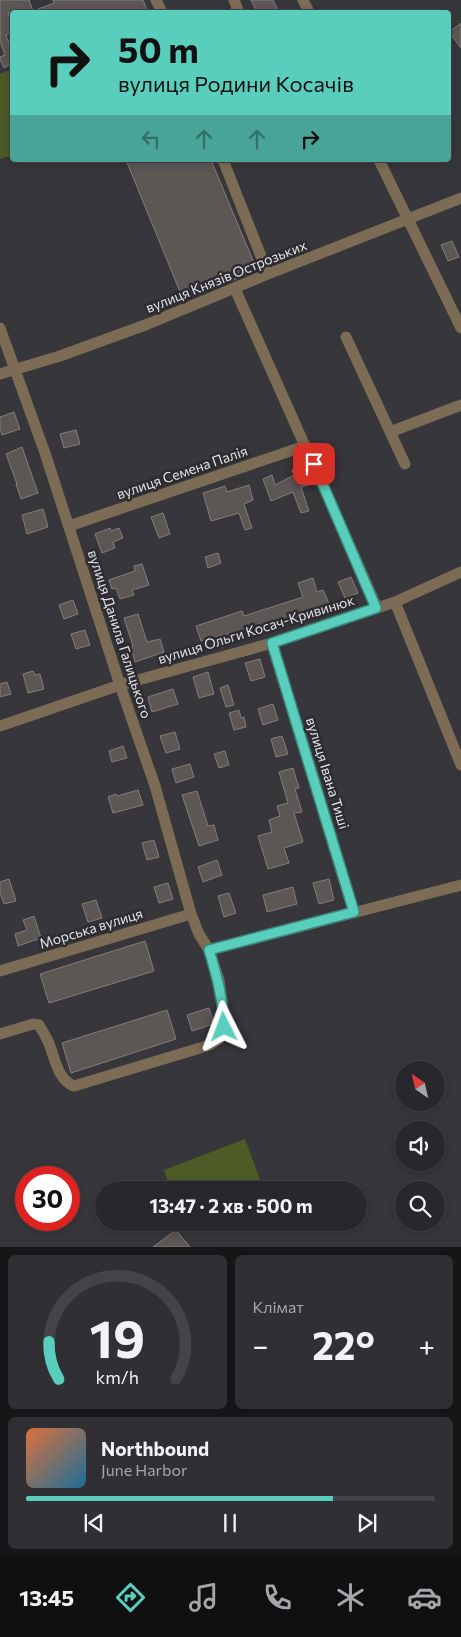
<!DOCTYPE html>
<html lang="uk">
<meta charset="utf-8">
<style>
:root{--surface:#28282c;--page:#303034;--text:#f1f3f6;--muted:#a5a6a9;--line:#444448;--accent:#5acebd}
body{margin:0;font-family:Commissioner,sans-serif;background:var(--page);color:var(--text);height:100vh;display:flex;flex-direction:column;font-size:19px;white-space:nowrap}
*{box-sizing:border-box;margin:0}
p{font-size:16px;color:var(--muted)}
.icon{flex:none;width:28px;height:28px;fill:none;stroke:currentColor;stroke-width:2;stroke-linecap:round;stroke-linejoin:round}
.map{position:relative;height:1247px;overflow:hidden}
.sheet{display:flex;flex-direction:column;gap:8px;padding:8px;background:#161618;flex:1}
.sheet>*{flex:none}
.banner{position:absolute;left:10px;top:10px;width:441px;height:152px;border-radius:5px;box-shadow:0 2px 8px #0003,0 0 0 1px var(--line);background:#5acebd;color:#111;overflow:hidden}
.needle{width:32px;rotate:326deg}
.fabs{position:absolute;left:395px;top:1061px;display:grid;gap:10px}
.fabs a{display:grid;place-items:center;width:50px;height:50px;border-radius:50%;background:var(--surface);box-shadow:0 2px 8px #0003,0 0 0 1px var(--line);font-size:25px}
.speed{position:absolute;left:15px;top:1166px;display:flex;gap:10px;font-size:25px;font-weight:700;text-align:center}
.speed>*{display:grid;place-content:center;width:65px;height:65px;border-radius:50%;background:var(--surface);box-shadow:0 2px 8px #0003,0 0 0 1px var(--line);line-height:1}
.speed .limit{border:8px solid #d22;background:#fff;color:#111}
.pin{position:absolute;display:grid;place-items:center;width:42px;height:42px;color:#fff;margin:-21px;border-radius:10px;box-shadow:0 2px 8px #0006}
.me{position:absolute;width:55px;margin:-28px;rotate:357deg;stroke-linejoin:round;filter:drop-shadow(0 0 4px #0008)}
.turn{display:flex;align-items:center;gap:18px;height:105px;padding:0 25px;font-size:22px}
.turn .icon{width:65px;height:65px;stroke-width:2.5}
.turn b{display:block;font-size:35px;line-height:42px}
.lanes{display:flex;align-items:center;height:48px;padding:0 25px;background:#0003;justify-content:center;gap:25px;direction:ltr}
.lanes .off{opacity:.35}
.big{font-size:38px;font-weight:700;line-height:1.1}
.sheet .widget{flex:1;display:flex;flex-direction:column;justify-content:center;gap:8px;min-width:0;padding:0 18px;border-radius:8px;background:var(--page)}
.sheet .dial{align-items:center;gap:0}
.dial svg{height:130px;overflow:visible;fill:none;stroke:var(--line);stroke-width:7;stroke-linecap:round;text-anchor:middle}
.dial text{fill:var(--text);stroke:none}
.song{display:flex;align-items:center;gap:15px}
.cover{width:60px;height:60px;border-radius:8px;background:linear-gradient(135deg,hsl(20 70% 55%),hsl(200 70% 35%))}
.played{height:5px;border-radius:2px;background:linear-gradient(90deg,var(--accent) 75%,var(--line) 75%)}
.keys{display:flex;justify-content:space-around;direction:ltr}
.heat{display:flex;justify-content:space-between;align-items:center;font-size:28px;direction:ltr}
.sheet .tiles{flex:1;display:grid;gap:8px;grid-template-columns:1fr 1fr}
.widget:last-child{grid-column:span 2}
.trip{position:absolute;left:95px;top:1181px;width:272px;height:50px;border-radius:25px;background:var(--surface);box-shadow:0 2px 8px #0003,0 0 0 1px var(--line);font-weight:700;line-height:50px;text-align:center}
.tabs{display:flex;height:80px;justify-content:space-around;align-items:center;background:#101012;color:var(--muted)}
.tabs .icon{width:35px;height:35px}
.tabs .selected{color:var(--accent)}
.tabs b{font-size:22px;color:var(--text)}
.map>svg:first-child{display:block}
.green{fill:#4d5c27}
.building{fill:#5c5655;stroke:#847d7c}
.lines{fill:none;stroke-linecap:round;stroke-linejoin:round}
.minor{stroke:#7c6c55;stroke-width:11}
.route-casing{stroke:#3a867b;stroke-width:12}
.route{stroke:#5acebd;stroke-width:9}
.labels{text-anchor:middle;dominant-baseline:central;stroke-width:5;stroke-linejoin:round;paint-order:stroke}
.street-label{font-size:14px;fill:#e3e3e6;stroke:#2c2c31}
</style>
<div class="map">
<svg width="461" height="1247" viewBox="0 0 461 1247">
<rect width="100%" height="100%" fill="#36363b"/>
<!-- green -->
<path class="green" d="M 12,69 L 12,155 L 0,159 L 0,74 Z
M 245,1139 L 264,1190 L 171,1190 L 164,1170 Z"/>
<!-- building -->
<path class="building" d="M 0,0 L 29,0 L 33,11 L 54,3 L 53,0 L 143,0 L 148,12 L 8,12 L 12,24 L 12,32 L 6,35 L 12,52 L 12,72 L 9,65 L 4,68 L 0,59 L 0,57 L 5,55 L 0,41 Z
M 251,0 L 273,0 L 279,12 L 257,12 Z
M 461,23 L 461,48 L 449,32 Z
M 126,160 L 211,160 L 257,270 L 201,294 L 201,292 L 183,299 Z
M 452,241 L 459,257 L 448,261 L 441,245 Z
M 14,412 L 20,429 L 2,435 L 0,429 L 0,417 Z
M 76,430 L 80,444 L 64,448 L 60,434 Z
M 22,447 L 38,493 L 21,499 L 16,484 L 17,484 L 6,454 Z
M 305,466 L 312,484 L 301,487 L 309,511 L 301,513 L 293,492 L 271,501 L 263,479 L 272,475 L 275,485 L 294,475 L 292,470 Z
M 249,485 L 253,500 L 244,504 L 252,528 L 245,530 L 239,513 L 211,521 L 203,493 L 225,486 L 227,492 Z
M 43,509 L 48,527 L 27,534 L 22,515 Z
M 163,513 L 170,534 L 159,538 L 151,517 Z
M 110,528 L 111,531 L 119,528 L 123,538 L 113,542 L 115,548 L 102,553 L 95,534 Z
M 218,553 L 221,563 L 208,568 L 205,557 Z
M 142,564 L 149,585 L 132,590 L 134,595 L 120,599 L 116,588 L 112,589 L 109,580 L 135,571 L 134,566 Z
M 351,577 L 358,593 L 345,598 L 338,582 Z
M 313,578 L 317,592 L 323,590 L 330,606 L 297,618 L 296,615 L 264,628 L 263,626 L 259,627 L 259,625 L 201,641 L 196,626 L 242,611 L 244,616 L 303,597 L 298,583 Z
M 73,600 L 78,614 L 64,619 L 59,605 Z
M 138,614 L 147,642 L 160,639 L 164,652 L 135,662 L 131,647 L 133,646 L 124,618 Z
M 85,630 L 90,645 L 76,649 L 71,634 Z
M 260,659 L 265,677 L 251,681 L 245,663 Z
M 33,671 L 35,675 L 40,674 L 44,689 L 28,693 L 23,674 Z
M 208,672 L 214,694 L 199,698 L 193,677 Z
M 7,682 L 11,694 L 0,697 L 0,684 Z
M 228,685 L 234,705 L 226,707 L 220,688 Z
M 173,689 L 178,704 L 152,712 L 148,697 Z
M 273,704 L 278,720 L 263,725 L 258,709 Z
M 239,710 L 241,718 L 244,717 L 246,727 L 234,730 L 229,713 Z
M 175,732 L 180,749 L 166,753 L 160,736 Z
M 282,736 L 288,754 L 276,757 L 271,739 Z
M 123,746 L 127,758 L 112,762 L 109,751 Z
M 225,751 L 229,765 L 219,768 L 214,754 Z
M 190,764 L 194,777 L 176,783 L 172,769 Z
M 293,768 L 299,788 L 295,789 L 302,812 L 294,813 L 303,842 L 284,848 L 289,863 L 268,869 L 258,836 L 272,832 L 269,820 L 280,816 L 277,806 L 288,803 L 279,772 Z
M 138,790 L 143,805 L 113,813 L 108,797 L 116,794 L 117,796 Z
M 197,791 L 208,826 L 214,825 L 218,840 L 199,846 L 182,795 Z
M 154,840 L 159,857 L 147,860 L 142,843 Z
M 217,860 L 222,875 L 203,882 L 198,867 Z
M 9,879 L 16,901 L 4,904 L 0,893 L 0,882 Z
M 329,879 L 334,900 L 319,904 L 313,883 Z
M 168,883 L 173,899 L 159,903 L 154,887 Z
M 293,887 L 297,904 L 267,912 L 263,895 Z
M 229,893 L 236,913 L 224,917 L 218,896 Z
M 96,900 L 102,918 L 88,922 L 82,904 Z
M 34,916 L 41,938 L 18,946 L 15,934 L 27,930 L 23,920 Z
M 145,941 L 154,971 L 49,1003 L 40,974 Z
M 209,1008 L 214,1024 L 192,1031 L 187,1015 Z
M 167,1010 L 176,1039 L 71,1073 L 62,1043 Z
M 176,1230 L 190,1247 L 153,1247 Z"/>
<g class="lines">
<!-- minor -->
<path class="minor" d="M 156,0 L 162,12
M 234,0 L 238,10 L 235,12
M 303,0 L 309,12
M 223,160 L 268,274
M 379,160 L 461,328
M 235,289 L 305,446 L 314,464 L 377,608
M 0,328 L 45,453 L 120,685 L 155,786 L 191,914 L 199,934 L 209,950 L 219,980 L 223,1008 L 224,1027 L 219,1039 L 210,1045 L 74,1086 C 56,1079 55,1055 47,1039 C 45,1035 42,1030 39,1025 L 33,1024 L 0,1034
M 346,337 L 405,464
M 0,374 L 60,356 L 148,324 L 268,274 L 461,198
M 390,432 L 461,405
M 69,526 L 305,446
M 395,602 L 461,765
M 272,643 L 354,912
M 0,726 L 120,685 L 272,643 L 395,602 L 461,572
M 209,950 L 461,885
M 0,971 L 191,914"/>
</g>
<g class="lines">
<!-- route casing -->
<g class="route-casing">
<path id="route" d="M 224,1027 C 223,999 217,976 209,950 L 354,912 L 272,643 L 376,608 L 314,464"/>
</g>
<!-- route -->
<use href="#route" class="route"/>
</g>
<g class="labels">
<!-- street labels -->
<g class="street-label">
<text transform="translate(226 276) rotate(-22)">вулиця Князів Острозьких</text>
<text transform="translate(182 472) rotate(-19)">вулиця Семена Палія</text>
<text transform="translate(256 629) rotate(-17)">вулиця Ольги Косач-Кривинюк</text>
<text transform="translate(120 634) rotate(72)">вулиця Данила Галицького</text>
<text transform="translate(328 773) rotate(73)">вулиця Івана Тиші</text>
<text transform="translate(91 928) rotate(-17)">Морська вулиця</text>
</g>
</g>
</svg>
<div class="fabs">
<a><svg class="needle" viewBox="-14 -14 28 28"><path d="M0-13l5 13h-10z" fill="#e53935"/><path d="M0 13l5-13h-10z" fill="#a5a6a9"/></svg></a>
<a><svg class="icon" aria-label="sound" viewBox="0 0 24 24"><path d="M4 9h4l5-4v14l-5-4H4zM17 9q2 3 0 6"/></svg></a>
<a><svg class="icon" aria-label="search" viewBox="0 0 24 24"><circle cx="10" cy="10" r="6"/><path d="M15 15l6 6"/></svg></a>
</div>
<div class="speed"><div class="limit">30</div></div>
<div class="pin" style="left:314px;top:464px;background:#d93025"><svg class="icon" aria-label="arrive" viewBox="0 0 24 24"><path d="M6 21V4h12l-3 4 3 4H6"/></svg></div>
<svg class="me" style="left:224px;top:1027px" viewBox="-20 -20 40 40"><path d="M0-17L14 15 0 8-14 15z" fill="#5acebd" stroke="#fff" stroke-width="4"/></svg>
<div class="trip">13:47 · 2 хв · 500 m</div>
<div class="banner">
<div class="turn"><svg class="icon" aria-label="right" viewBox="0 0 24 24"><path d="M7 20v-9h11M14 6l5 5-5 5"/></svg><div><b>50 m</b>вулиця Родини Косачів</div></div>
<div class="lanes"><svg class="icon off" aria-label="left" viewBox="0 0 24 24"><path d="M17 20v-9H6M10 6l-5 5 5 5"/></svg><svg class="icon off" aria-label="ahead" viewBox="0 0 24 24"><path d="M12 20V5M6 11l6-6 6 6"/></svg><svg class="icon off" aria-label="ahead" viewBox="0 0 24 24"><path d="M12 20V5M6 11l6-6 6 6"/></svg><svg class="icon" aria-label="right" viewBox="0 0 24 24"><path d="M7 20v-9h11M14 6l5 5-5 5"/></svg></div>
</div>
</div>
<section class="sheet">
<div class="tiles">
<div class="widget dial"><svg viewBox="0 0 100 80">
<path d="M14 69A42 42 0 1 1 86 69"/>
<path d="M14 69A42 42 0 0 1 8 46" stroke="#5acebd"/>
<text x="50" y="56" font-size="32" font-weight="700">19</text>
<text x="50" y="72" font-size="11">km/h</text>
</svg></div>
<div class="widget"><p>Клімат</p>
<div class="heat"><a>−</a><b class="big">22°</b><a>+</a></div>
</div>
<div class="widget">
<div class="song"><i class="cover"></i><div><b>Northbound</b><p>June Harbor</p></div></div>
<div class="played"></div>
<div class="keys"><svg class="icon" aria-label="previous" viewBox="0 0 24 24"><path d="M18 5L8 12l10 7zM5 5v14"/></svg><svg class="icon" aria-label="pause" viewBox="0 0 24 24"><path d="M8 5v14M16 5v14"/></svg><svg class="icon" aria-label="next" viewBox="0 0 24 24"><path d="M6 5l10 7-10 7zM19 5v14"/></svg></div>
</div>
</div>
</section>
<nav class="tabs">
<b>13:45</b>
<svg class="icon selected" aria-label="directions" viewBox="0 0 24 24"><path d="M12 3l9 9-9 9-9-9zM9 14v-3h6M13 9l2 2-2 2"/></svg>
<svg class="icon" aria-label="music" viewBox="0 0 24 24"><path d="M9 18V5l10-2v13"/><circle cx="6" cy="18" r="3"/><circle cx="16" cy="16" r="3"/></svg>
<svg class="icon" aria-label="phone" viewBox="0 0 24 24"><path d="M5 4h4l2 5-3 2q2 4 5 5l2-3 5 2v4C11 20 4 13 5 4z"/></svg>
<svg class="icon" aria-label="climate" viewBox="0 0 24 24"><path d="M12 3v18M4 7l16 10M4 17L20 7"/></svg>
<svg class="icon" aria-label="car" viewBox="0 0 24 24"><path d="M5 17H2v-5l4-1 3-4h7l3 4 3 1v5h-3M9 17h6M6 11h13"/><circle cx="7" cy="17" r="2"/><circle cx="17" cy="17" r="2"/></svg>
</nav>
